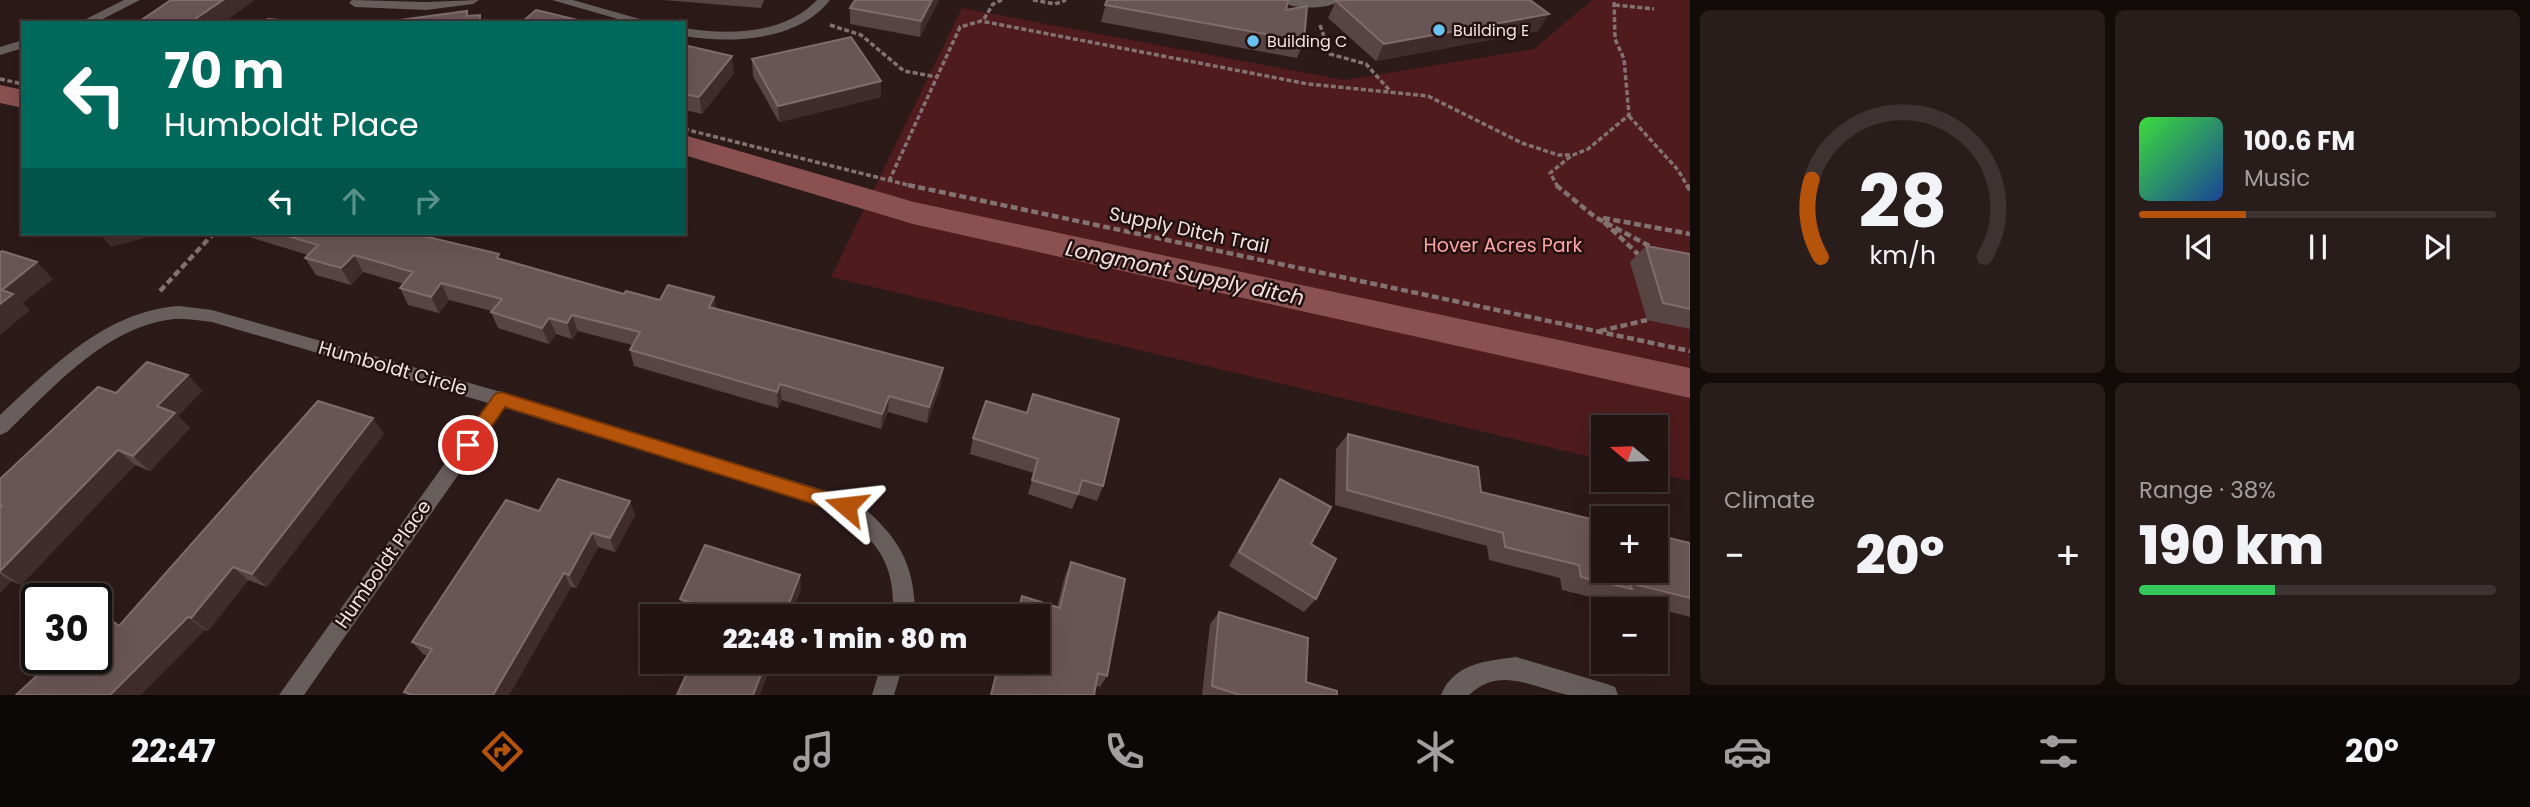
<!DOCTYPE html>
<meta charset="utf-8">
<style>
:root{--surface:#211413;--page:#291d1c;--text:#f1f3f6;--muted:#a29ea0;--line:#3e3333;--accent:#b45309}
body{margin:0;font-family:Poppins,sans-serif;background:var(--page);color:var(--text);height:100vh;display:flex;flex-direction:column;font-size:26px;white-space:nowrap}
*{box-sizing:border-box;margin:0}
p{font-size:23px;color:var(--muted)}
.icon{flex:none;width:38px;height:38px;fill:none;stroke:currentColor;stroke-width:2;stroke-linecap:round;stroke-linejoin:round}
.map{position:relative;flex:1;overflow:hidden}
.panel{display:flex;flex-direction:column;gap:10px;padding:10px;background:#120b0a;width:840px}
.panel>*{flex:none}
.hud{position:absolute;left:21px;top:21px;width:665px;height:214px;border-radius:0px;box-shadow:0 7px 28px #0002,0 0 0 2px var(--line);background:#00695c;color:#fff;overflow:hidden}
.needle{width:46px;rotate:289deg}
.fabs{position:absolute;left:1591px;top:415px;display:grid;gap:14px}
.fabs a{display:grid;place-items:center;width:77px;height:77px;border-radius:0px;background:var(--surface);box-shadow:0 7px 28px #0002,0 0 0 2px var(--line);font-size:35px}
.speed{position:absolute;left:21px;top:583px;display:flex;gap:14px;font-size:35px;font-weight:700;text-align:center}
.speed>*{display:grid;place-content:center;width:91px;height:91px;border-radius:50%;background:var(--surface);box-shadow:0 7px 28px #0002,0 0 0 2px var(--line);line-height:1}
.speed .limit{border:4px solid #111;border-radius:10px;background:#fff;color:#111}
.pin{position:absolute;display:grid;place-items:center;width:60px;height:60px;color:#fff;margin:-30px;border:4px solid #fff;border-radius:50%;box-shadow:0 2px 7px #0007}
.me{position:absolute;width:77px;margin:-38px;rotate:287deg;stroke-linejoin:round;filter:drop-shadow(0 0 5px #0008)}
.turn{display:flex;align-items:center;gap:24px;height:147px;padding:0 28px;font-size:32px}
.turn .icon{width:91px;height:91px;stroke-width:2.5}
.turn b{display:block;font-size:49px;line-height:60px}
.lanes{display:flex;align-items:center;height:66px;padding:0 28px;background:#0003;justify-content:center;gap:35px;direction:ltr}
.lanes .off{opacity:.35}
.big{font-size:52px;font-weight:800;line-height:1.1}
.panel .card{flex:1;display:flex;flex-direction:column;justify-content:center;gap:10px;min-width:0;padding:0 24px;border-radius:10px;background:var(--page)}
.panel .dial{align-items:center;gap:0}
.dial svg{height:182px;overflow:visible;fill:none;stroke:var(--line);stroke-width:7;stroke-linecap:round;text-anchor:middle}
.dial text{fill:var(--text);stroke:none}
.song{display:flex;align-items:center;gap:21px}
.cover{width:84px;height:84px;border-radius:10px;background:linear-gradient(135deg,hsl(120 70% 55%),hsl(220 70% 35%))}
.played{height:7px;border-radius:4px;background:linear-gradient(90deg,var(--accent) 30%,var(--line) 30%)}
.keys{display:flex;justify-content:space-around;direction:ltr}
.heat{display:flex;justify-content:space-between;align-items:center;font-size:38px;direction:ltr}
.charge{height:10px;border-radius:5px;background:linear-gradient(90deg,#34c759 38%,var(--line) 0)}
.panel .tiles{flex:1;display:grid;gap:10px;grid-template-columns:repeat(2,1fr)}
.trip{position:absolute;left:640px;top:604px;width:410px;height:70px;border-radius:0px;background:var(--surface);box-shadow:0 7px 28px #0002,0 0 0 2px var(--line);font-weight:800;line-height:70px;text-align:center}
.tab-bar{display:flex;height:112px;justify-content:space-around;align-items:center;background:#0d0808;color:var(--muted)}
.tab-bar .icon{width:49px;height:49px}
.tab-bar .on{color:var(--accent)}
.tab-bar b{font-size:32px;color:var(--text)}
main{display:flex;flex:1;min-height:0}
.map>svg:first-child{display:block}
.green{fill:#4f1b1d}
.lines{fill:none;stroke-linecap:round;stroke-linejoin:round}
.canal{fill:#8b5151;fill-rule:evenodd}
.path-far1{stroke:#827271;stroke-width:3.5;stroke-dasharray:5 2.5;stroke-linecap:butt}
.path{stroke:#827271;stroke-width:4.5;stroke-dasharray:7 3.5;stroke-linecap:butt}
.service{fill:#685e5d;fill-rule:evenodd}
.minor{fill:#685e5d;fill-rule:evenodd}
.tertiary{fill:#685e5d;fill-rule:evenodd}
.wall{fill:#594444}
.shaded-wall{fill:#402c2c}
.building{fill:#6a5555;stroke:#7f6c6b;stroke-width:2}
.route{fill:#b45309;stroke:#753606;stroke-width:2}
.poi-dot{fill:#67c4f0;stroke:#221110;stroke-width:2.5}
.labels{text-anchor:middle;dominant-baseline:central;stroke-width:5;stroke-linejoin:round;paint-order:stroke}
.far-poi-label{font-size:16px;fill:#f1e4e3;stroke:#221110;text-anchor:start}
.street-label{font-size:19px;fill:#f1e4e3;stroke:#221110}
.park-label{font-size:19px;fill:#ffa4a2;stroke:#221110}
.water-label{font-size:21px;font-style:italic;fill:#f2dfde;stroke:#221110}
</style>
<main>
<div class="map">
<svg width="1690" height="695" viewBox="0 0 1690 695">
<rect width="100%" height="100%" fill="#2c1a19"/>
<!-- green -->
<path class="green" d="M 1592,0 L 1690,0 L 1690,481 L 1656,473 L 1656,427 L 1603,427 L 1603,460 L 831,277 L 962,8 L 1344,80 L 1534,49 Z"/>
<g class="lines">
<!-- canal -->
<path class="canal" d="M 0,85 L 23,90 L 23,108 L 0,103 Z
M 684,135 L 914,202 L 1690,368 L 1690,398 L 913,224 L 684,155 Z"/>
<!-- path-far1 -->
<path class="path-far1" d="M 1033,0 L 1055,4 L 1066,0
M 1615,5 L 1654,9
M 984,19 L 993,4 L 1002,0
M 830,25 L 861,35 L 904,71 L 937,77
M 1320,25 L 1330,54 L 1366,64 L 1391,92
M 0,79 L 23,84
M 1629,116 L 1678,170 L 1688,187
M 684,129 L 916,187
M 889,181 L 960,27 L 981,21 L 1308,84 L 1428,96 L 1522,143 L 1558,155 L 1573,155 L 1588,149 L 1629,115 L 1624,59 L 1615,39 L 1614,0
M 1558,187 L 1550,173 L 1571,156"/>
<!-- path -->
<path class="path" d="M 908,185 L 1690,351
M 1556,185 L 1595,217 L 1655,249
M 1687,185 L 1690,190
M 1603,218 L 1690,234
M 1604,222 L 1641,257
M 160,291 L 214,233
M 1600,331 L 1647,320"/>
<!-- service -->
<path class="service" d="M 1278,0 L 1342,0 C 1328,10 1292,10 1278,0 Z"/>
<!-- minor -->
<path class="minor" d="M 352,0 L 426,2 L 479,0 L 473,4 L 426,10 L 355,7 L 349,3 Z
M 552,0 L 573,0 L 654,23 L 632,23 Z
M 817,0 L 830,0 C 798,41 732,44 684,36 L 684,28 C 728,35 784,35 817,0 Z
M 179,306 L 212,310 L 501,392 L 853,499 C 895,533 915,559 915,616 L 893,616 C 895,563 879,544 840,512 L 505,408 L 304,695 L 279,695 L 488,403 L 212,322 C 200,321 187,318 174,319 C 105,327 54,387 7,432 L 0,435 L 0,415 C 51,368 105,311 179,306 Z
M 1516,657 L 1607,684 L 1615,687 L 1618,695 C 1602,695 1584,695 1568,695 C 1532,688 1501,665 1469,695 L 1441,695 C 1454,663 1486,661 1516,657 Z
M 882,662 L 904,662 L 894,695 L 872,695 Z"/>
<!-- tertiary -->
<path class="tertiary" d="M 124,0 L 140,0 L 95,23 L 78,23 Z
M 23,40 L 23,48 L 0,55 L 0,47 Z"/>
</g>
<!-- wall -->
<path class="wall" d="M 663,0 L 764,0 L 761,8 Z
M 855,0 L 939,0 L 920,37 L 850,24 L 850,8 Z
M 1107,0 L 1286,10 L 1304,41 L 1297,58 L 1101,22 Z
M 1336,1 L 1538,31 L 1376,61 L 1328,18 Z
M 684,45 L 734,73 L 702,114 L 684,110 Z
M 752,59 L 881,97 L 779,122 L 753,76 Z
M 241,233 L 411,233 L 624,294 L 660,300 L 714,297 L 716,309 L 943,368 L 941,384 L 927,423 L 888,412 L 881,429 L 782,400 L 778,408 L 634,366 L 630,350 L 632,345 L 578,331 L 572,339 L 556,334 L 549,344 L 498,328 L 491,312 L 492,311 L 449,300 L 439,313 L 408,305 L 400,288 L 404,284 L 363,272 L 351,285 L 316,275 L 305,258 L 308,255 L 243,235 Z
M 1646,246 L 1690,254 L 1690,329 L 1647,320 L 1630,262 Z
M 188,375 L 202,391 L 178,416 L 190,428 L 150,471 L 135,465 L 21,585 L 11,581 L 0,593 L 0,479 L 116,393 Z
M 986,401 L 1103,486 L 1097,501 L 1078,495 L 1072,509 L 1028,494 L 1034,473 L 970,454 L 973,438 Z
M 384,434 L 267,587 L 248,580 L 208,631 L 205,630 L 119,625 Z
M 1348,434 L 1481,492 L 1690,543 L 1690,617 L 1618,598 L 1612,602 L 1562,590 L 1560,578 L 1489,560 L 1487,546 L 1335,505 L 1336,449 Z
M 1280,479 L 1311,544 L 1316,599 L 1304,612 L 1229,566 L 1270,494 Z
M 539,511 L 635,515 L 615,552 L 598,547 L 576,588 L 571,587 L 509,695 L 408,695 L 404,692 L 428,656 L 423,654 L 412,642 Z
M 1071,562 L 1107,676 L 1100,687 L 1096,686 L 1094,695 L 990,695 L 997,671 L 1001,673 L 1004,662 L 1038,662 L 1038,616 L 1016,616 L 1022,596 L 1057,607 L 1065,576 Z
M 801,589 L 790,616 L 697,616 L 685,612 L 680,599 Z
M 1219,612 L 1306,682 L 1337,695 L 1202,695 L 1210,624 Z"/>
<!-- shaded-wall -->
<path class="shaded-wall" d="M 223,0 L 255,0 L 223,23 L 189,23 Z
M 932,0 L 939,0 L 920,37 L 921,21 Z
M 1549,14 L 1538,31 L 1376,61 L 1384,44 Z
M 732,56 L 734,73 L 702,114 L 699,97 Z
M 881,81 L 881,97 L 779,122 L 778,106 Z
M 99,233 L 146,233 L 145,238 L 111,247 Z
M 354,255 L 363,272 L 351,285 L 341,268 Z
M 37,262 L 53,279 L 23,303 L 30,310 L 0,335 L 0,304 L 2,290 Z
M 441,283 L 449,300 L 439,313 L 431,297 Z
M 714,297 L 717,313 L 709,307 Z
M 572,315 L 578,331 L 572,339 L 567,323 Z
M 549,318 L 556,334 L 549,344 L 542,328 Z
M 943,368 L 941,384 L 927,423 L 929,407 Z
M 188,375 L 202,391 L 178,416 L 190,428 L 150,471 L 133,456 L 157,406 Z
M 780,384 L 782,400 L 778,408 L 777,392 Z
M 889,396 L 888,412 L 881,429 L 882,414 Z
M 373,418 L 384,434 L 267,587 L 252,574 Z
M 118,450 L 135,465 L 21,585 L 0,571 Z
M 630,501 L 635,515 L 615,552 L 610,538 Z
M 592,533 L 598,547 L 576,588 L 569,575 Z
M 233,567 L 248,580 L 208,631 L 191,618 Z
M 564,573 L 571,587 L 509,695 L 493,695 Z
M 0,574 L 11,581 L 0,593 Z
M 800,575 L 801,589 L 790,616 L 784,616 Z
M 188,617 L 205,630 L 141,695 L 110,695 Z
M 766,662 L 773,662 L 760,695 L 753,695 Z"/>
<!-- building -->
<path class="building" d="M 171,0 L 223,0 L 189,23 L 137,23 Z
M 855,0 L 932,0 L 921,21 L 850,8 Z
M 1107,0 L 1288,0 L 1286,10 L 1307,6 L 1304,41 L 1105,5 Z
M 1343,0 L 1530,0 L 1549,14 L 1384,44 L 1336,1 Z
M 536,10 L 590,23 L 521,23 Z
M 467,11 L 467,16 L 480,15 L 480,23 L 378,23 Z
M 268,19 L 314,23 L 265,23 Z
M 851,37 L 881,81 L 778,106 L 752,59 Z
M 684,45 L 732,56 L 699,97 L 684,94 Z
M 278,233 L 411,233 L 499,254 L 497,258 L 624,294 L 626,291 L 660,300 L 668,285 L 714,297 L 709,307 L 943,368 L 929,407 L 889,396 L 882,414 L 780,384 L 777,392 L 630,350 L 640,332 L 572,315 L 567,323 L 549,318 L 542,328 L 491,312 L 502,299 L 441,283 L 431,297 L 400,288 L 413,272 L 354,255 L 341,268 L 305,258 L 318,245 Z
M 1646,246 L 1690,254 L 1690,309 L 1663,303 Z
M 2,251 L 37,262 L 2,290 L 13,294 L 0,304 L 0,252 Z
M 147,362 L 188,375 L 157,406 L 175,413 L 133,456 L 118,450 L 0,571 L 0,508 L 2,506 L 0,505 L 0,479 L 98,387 L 116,393 Z
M 1033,394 L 1119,419 L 1103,486 L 1082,480 L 1078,494 L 1032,480 L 1038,459 L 973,438 L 986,401 L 1027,413 Z
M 318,401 L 373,418 L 252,574 L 233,567 L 191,618 L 188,617 L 110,695 L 16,695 L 56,658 L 96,658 L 96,620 L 103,614 L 119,626 Z
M 1348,434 L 1478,467 L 1481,492 L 1603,522 L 1603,570 L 1656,570 L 1656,535 L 1690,543 L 1690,598 L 1630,583 L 1632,589 L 1581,577 L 1579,565 L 1505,547 L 1503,533 L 1347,490 Z
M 558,479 L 630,501 L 610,538 L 592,533 L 569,575 L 564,573 L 493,695 L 412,695 L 404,692 L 432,649 L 412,642 L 506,500 L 539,511 Z
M 1280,479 L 1331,507 L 1311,544 L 1336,559 L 1316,599 L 1239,552 Z
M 705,545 L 800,575 L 784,616 L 700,616 L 704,607 L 680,599 Z
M 1071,562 L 1125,579 L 1107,676 L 1098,673 L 1094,695 L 991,695 L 997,671 L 1003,673 L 1005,662 L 1038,662 L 1038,616 L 1017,616 L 1022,596 L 1060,608 Z
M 1219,612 L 1308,638 L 1306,682 L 1337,691 L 1337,695 L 1237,695 L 1237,694 L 1212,686 Z
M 692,662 L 766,662 L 753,695 L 677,695 Z"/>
<!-- route -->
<path class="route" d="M 501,392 L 846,498 L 853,500 L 855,506 L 853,511 L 846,514 L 505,407 L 475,450 L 462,450 L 460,445 L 462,440 L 495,394 Z"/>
<!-- markers -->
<g class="poi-dot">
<circle cx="1439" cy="30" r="7"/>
<circle cx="1253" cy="41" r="7"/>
</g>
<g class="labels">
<!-- far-poi labels -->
<g class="far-poi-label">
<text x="1453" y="30">Building E</text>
<text x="1267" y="41">Building C</text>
</g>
<!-- street labels -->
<g class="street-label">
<text transform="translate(1189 230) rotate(12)">Supply Ditch Trail</text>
<text transform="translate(393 368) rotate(16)">Humboldt Circle</text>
<text transform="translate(383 564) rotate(-55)">Humboldt Place</text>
</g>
<!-- park labels -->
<g class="park-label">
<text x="1503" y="245">Hover Acres Park</text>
</g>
<!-- water labels -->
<g class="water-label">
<text transform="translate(1185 273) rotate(12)">Longmont Supply ditch</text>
</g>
</g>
</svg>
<div class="fabs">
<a><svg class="needle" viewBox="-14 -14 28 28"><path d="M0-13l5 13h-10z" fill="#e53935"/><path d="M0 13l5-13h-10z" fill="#a29ea0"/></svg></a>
<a>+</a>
<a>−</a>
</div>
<div class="speed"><div class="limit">30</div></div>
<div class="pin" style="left:468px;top:445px;background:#d93025"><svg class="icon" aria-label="arrive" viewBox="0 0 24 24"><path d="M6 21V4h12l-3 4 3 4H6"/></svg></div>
<svg class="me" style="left:846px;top:506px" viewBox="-20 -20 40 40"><path d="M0-17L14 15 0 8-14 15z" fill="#b45309" stroke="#fff" stroke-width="4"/></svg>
<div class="trip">22:48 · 1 min · 80 m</div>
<div class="hud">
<div class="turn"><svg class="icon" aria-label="left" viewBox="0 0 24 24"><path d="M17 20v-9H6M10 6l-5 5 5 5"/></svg><div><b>70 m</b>Humboldt Place</div></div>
<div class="lanes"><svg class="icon" aria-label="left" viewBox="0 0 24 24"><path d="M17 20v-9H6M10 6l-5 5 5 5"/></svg><svg class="icon off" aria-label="ahead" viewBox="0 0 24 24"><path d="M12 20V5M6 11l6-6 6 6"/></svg><svg class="icon off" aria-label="right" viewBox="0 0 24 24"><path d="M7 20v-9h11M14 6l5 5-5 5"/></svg></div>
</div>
</div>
<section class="panel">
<div class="tiles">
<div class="card dial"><svg viewBox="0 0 100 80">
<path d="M14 69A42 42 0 1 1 86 69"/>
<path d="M14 69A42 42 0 0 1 10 35" stroke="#b45309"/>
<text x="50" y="56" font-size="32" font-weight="700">28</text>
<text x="50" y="72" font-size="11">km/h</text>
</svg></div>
<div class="card">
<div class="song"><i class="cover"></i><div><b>100.6 FM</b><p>Music</p></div></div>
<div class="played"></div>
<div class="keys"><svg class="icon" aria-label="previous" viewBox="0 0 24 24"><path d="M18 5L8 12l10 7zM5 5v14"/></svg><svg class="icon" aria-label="pause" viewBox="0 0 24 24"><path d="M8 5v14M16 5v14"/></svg><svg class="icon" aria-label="next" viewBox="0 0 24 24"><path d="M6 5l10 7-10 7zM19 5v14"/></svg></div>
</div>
<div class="card"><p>Climate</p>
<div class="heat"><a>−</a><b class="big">20°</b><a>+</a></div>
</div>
<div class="card"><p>Range · 38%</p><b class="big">190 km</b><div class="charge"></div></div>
</div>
</section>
</main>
<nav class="tab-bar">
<b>22:47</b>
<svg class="icon on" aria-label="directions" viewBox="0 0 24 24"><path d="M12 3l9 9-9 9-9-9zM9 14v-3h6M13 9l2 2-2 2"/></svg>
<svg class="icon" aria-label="music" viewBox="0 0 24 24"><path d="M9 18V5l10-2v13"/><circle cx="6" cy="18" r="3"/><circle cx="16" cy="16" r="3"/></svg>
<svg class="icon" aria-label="phone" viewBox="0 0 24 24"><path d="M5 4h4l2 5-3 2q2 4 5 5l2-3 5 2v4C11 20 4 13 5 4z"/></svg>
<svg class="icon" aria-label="climate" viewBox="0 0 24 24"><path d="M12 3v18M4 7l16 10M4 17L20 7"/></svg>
<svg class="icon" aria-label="car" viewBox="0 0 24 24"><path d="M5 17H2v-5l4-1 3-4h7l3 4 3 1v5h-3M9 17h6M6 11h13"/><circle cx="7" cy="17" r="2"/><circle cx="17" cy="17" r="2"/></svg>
<svg class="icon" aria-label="filters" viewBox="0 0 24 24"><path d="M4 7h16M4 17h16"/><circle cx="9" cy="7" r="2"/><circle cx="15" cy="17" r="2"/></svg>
<b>20°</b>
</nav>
